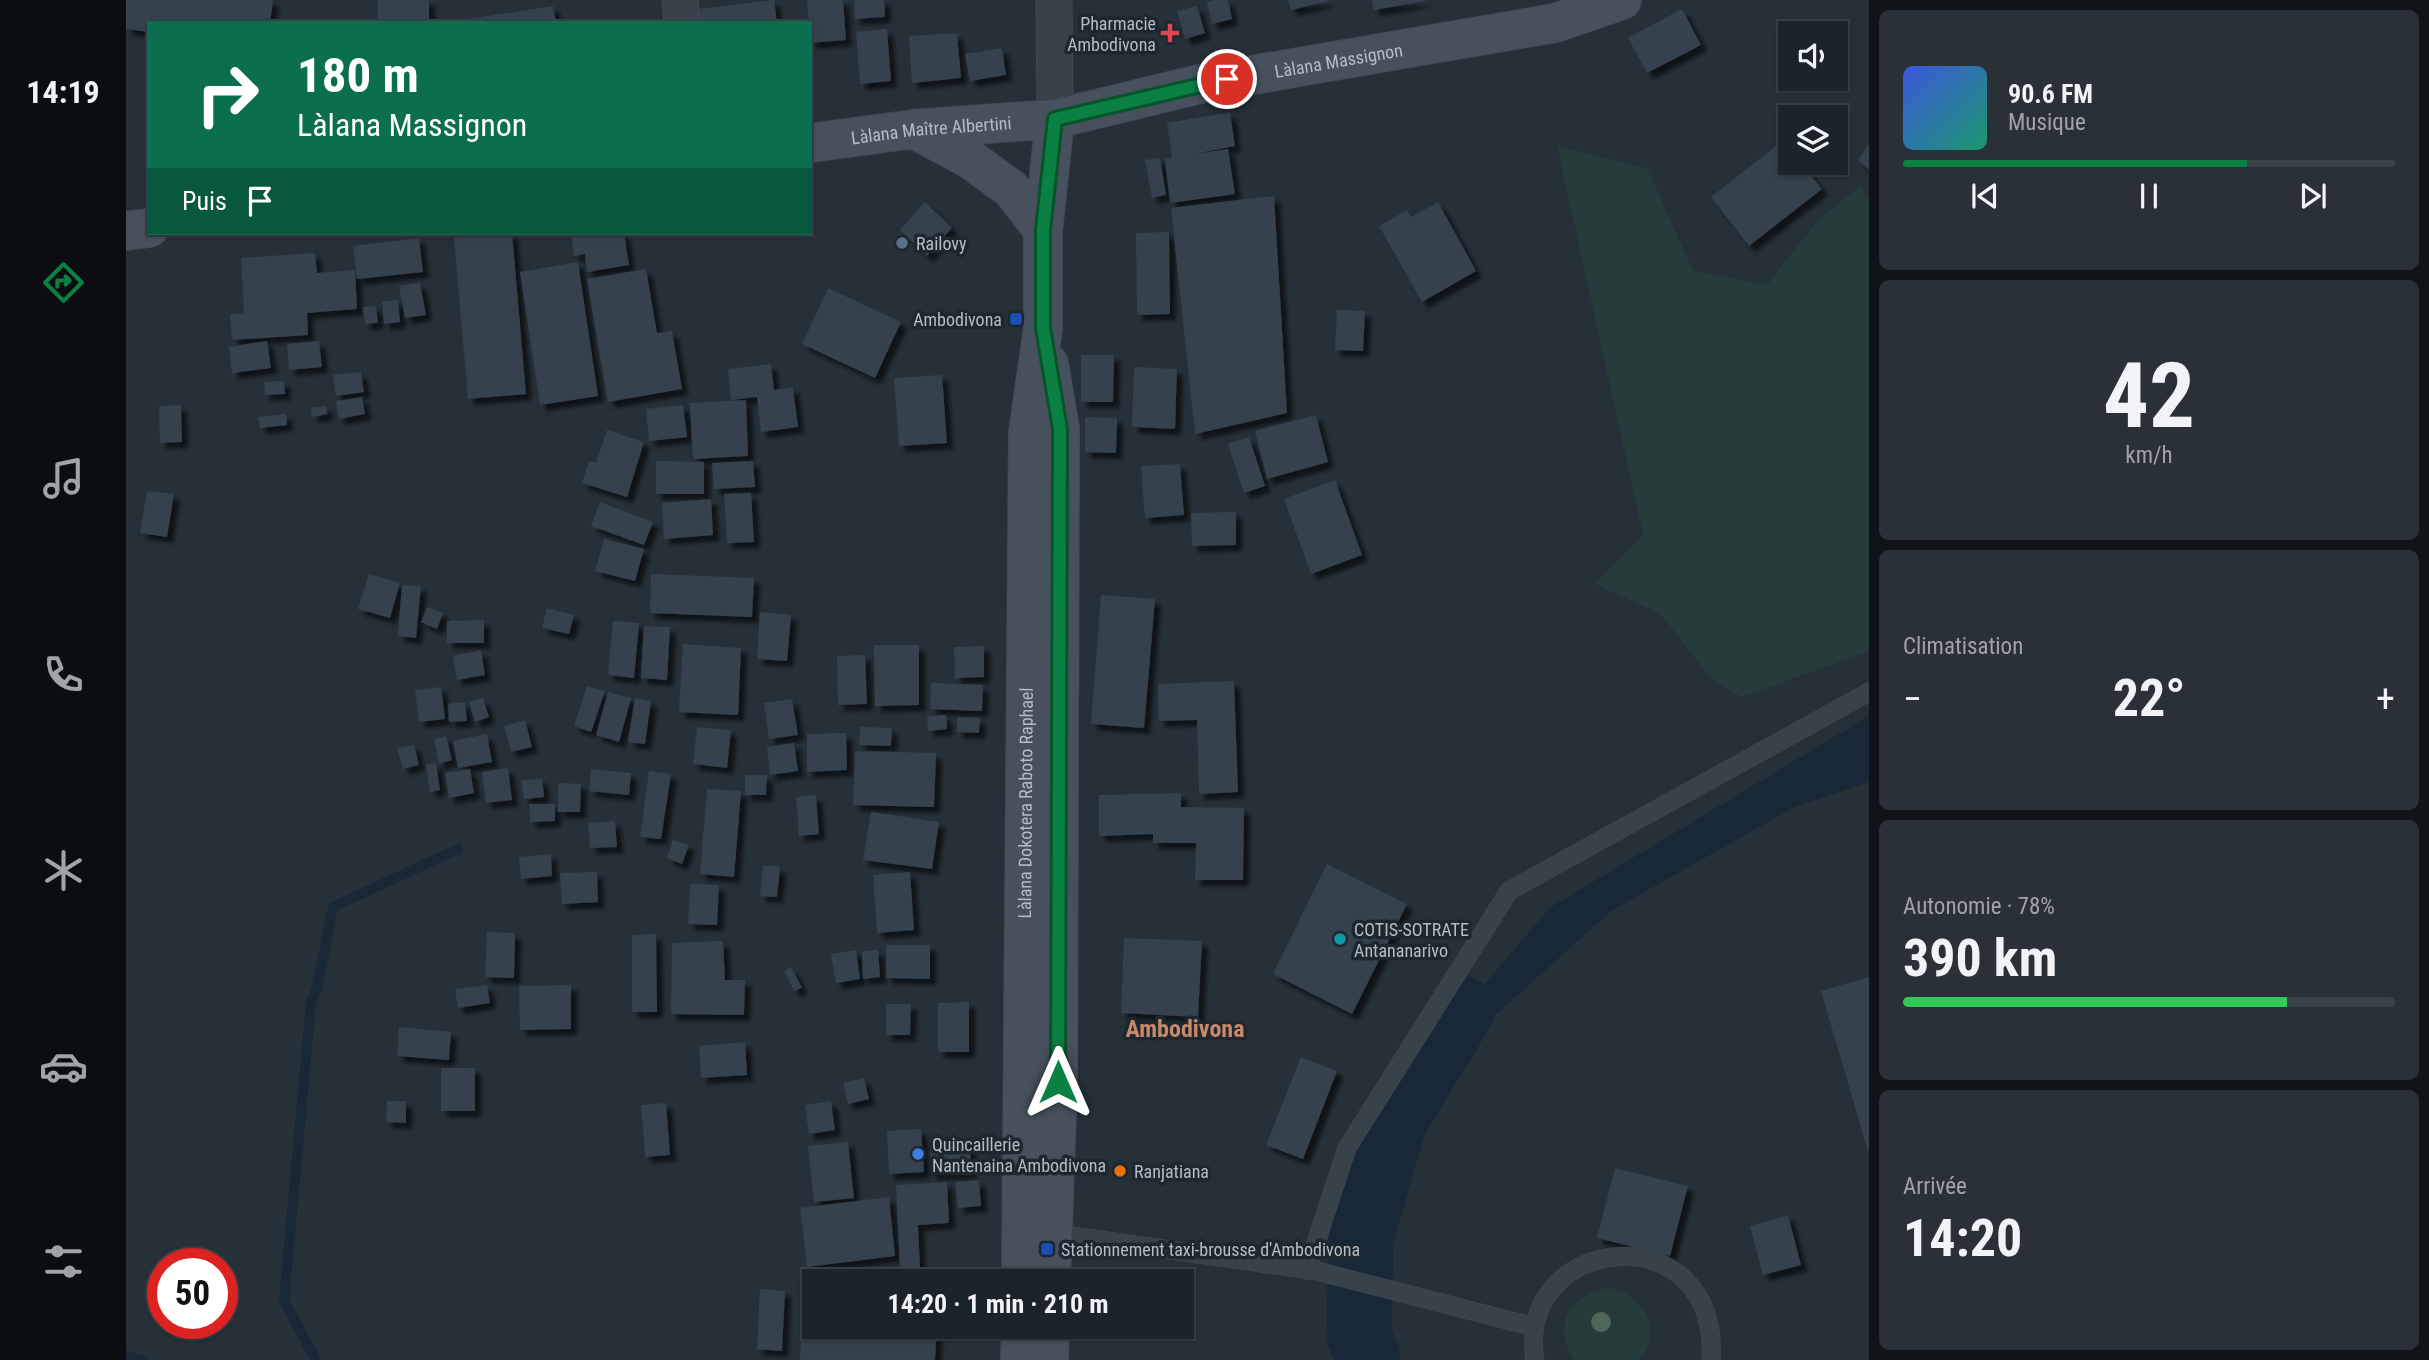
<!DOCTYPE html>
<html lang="fr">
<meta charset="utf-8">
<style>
:root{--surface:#1c242b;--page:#293037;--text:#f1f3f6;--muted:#a0a4a9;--line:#3a4147;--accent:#0b8043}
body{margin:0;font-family:"Roboto Condensed",sans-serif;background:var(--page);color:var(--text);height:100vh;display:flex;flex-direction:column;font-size:26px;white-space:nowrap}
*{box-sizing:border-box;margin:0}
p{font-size:23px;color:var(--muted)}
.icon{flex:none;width:38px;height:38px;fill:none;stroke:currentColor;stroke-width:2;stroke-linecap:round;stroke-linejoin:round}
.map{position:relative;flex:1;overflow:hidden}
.panel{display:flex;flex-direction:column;gap:10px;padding:10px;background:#0f1418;width:560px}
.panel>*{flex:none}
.guide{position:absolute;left:21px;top:21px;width:665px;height:214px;border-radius:0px;box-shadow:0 2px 5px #0004,0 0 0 2px var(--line);background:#0b6e4f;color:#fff;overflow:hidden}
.tools{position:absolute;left:1652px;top:21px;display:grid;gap:14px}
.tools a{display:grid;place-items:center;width:70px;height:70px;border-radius:0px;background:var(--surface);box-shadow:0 2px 5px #0004,0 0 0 2px var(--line);font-size:35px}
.speed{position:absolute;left:21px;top:1248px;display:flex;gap:14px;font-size:35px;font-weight:700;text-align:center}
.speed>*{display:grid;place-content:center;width:91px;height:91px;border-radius:50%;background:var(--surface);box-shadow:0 2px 5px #0004,0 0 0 2px var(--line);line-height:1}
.speed .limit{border:10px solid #d22;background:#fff;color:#111}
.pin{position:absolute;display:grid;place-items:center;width:60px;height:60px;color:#fff;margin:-30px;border:4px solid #fff;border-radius:50%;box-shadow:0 2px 7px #0007}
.me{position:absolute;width:77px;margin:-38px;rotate:0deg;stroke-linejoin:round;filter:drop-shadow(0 0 5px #0008)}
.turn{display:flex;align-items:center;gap:24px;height:147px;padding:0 35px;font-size:32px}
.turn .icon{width:91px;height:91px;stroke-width:2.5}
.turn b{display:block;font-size:49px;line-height:60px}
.then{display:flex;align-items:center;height:66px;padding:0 35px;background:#0003;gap:14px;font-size:26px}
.big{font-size:52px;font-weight:700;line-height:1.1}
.panel .tile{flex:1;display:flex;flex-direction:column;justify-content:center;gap:10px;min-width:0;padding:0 24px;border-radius:10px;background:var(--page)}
.panel .dial{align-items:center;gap:0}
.dial b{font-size:91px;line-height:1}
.song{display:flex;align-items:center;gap:21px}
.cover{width:84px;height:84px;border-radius:10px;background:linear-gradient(135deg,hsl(230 70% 55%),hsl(160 70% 35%))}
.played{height:7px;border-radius:4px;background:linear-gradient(90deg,var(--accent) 70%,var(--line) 70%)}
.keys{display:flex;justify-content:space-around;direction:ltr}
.heat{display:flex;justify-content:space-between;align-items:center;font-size:38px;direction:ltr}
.charge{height:10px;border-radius:5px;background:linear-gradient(90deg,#34c759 78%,var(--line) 0)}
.trip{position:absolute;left:676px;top:1269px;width:392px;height:70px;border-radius:0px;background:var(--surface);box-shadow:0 2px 5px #0004,0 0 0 2px var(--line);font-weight:700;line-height:70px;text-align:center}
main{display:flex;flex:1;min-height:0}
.tab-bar{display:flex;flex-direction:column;width:126px;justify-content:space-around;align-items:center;background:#0b0e11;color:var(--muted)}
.tab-bar .icon{width:49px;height:49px}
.tab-bar .active{color:var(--accent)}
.tab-bar b{font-size:32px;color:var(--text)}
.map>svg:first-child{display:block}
.green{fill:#273b3b}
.water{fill:#192836}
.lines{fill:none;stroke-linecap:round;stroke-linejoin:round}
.stream{stroke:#192836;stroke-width:10}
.river{stroke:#192836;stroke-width:65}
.building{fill:#34424d;filter:url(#shadow)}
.service-casing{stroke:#414b53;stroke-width:19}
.minor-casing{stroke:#414b53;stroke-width:37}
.secondary-casing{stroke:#414b53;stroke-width:40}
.service{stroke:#38424a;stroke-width:18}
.minor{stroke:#38424a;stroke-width:35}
.secondary{stroke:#47515d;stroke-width:38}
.tree{fill:#4d6758}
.route-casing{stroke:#07532c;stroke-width:18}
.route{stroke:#0b8043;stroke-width:12}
.health-dot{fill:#e0444e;stroke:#1d272f;stroke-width:2.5}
.service-dot{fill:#5c6f8a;stroke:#1d272f;stroke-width:2.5}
.transit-dot{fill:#1a4fb4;stroke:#1d272f;stroke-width:2.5}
.culture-dot{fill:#0f9aa8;stroke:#1d272f;stroke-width:2.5}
.shop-dot{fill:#3f7fe0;stroke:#1d272f;stroke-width:2.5}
.food-dot{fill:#e8710a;stroke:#1d272f;stroke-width:2.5}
.labels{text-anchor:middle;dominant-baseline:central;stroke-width:7;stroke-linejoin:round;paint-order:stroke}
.poi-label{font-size:18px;fill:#b4bdc6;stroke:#1d272f;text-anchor:start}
.street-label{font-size:18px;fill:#b4bdc6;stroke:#1d272f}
.district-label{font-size:24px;font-weight:bold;fill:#ca886a;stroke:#1d272f}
</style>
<main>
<nav class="tab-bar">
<b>14:19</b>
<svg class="icon active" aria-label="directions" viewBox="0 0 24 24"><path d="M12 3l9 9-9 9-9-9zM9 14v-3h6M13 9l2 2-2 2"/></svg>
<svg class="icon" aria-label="music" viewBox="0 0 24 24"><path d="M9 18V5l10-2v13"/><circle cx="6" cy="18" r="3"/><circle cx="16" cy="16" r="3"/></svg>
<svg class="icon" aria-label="phone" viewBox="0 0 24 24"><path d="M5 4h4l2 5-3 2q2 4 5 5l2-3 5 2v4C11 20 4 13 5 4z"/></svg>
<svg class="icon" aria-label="climate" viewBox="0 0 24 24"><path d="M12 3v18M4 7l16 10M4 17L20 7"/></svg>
<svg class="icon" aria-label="car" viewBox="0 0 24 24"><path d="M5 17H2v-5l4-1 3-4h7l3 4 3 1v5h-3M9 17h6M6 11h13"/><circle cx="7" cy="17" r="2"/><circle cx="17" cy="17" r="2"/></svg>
<svg class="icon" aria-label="filters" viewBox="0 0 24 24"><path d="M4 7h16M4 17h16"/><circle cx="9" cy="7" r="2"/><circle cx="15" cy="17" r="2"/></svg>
</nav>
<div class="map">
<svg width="1743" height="1360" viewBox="0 0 1743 1360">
<defs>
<filter id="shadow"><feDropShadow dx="6" dy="6" stdDeviation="2" flood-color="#0009"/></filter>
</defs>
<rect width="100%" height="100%" fill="#253039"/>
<!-- green -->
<path class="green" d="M 1431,146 L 1521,168 L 1567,271 L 1641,285 L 1691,221 L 1734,186 L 1743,198 L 1743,651 L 1616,697 L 1586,680 L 1535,614 L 1469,584 L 1517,534 Z
M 1482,1288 C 1518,1294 1538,1328 1514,1360 L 1447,1360 C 1427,1325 1442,1294 1482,1288 Z"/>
<!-- water -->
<path class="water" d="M 1743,716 L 1743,782 L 1668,807 L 1485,911 L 1355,1028 L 1337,1009 L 1425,907 Z"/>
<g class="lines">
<!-- stream -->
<path class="stream" d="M 0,1356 L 17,1360
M 190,1360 L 158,1301 L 185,1003 L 191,988 L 207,907 L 332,849"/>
<!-- river -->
<path class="river" d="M 1242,1360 L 1233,1334 L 1235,1238 L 1268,1123 L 1337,1009"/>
</g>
<!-- building -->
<path class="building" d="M 0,0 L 147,0 L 144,23 L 23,23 L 23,32 L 0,29 Z
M 252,0 L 303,0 L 303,23 L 252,23 Z
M 648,0 L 651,23 L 574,23 L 572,9 Z
M 681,0 L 717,0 L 720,40 L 684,43 Z
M 728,0 L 758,0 L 759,17 L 729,19 Z
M 1089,0 L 1102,0 L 1106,19 L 1086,24 L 1081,2 Z
M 1162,0 L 1202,0 L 1203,1 L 1165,10 Z
M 1246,0 L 1299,0 L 1299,1 L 1248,10 Z
M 427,6 L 430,23 L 330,23 L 330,21 Z
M 1071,6 L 1079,33 L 1059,39 L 1051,11 Z
M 1556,9 L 1575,45 L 1521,73 L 1502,38 Z
M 761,29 L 765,81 L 734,84 L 730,32 Z
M 831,33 L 835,78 L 786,83 L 783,36 Z
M 876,48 L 880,75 L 844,81 L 839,54 Z
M 1104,112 L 1109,146 L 1068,154 L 1102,149 L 1109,194 L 1044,203 L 1039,159 L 1046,158 L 1041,123 Z
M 1658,140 L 1664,149 L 1664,163 L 1675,163 L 1696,189 L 1623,246 L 1585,197 Z
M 1743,144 L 1743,170 L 1732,160 Z
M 1034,158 L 1040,195 L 1026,198 L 1019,160 Z
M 1148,196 L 1161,413 L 1069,434 L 1045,208 Z
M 799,202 L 826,228 L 801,256 L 774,230 Z
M 1312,202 L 1350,271 L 1296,302 L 1253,226 L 1281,210 L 1285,217 Z
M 1043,232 L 1044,314 L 1011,315 L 1010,233 Z
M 386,233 L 400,394 L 342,399 L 328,238 Z
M 445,233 L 498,233 L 503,265 L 461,272 L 459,254 L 448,256 Z
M 293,238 L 297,272 L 231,279 L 227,246 Z
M 189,253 L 191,273 L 229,270 L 231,309 L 181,313 L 182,335 L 106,340 L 104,314 L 118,314 L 115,258 Z
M 452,262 L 472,396 L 414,405 L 394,272 Z
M 520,269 L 531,333 L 546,331 L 556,389 L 482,402 L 461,279 Z
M 294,283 L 300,315 L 279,318 L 273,286 Z
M 702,288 L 775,322 L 749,378 L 676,344 Z
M 272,300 L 274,322 L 258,324 L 256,302 Z
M 250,306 L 252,323 L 239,324 L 237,307 Z
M 1211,310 L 1239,311 L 1237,351 L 1209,350 Z
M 141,341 L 145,368 L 106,373 L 103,347 Z
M 193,341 L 196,367 L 163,370 L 161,344 Z
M 955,355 L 988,355 L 987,402 L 955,402 Z
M 645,364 L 648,390 L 667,387 L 672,427 L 635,432 L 631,397 L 605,400 L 602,369 Z
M 1008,367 L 1051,369 L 1049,429 L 1006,427 Z
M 235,372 L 238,392 L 210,396 L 207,375 Z
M 816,375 L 821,443 L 773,446 L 768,378 Z
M 158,381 L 159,394 L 139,395 L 138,382 Z
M 236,397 L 239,414 L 213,419 L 210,401 Z
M 620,400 L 622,456 L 567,459 L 564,403 Z
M 55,405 L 56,442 L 34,443 L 33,406 Z
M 557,405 L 561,437 L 523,441 L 520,409 Z
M 200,406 L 201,414 L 186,417 L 185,408 Z
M 160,414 L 161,425 L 134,428 L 132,417 Z
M 1190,415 L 1202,462 L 1141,479 L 1129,431 Z
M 959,417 L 991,418 L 990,453 L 959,452 Z
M 481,430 L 518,442 L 501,497 L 456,483 L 463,461 L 470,463 Z
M 1123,437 L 1139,486 L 1118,493 L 1102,444 Z
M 530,461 L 578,462 L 578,494 L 530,494 Z
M 627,461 L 629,487 L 588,489 L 586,463 Z
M 1054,464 L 1058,515 L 1019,518 L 1015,466 Z
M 1209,480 L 1236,555 L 1185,574 L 1158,499 Z
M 21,491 L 48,494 L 41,537 L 14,533 Z
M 625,493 L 628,542 L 601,543 L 598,494 Z
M 585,499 L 587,535 L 538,539 L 536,503 Z
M 474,502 L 527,522 L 518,545 L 465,526 Z
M 1110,512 L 1110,545 L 1066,546 L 1065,513 Z
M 478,539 L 518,549 L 509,581 L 469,571 Z
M 243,574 L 274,583 L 264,618 L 232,609 Z
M 525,574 L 628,578 L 626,617 L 524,613 Z
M 276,585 L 295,586 L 290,638 L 272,636 Z
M 975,595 L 1029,599 L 1018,728 L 965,724 Z
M 301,607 L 317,613 L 311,629 L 295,622 Z
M 421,608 L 448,615 L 443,634 L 416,628 Z
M 634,612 L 665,615 L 661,661 L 631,659 Z
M 358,620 L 358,643 L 321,643 L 321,621 Z
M 487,621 L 513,623 L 508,678 L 482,675 Z
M 518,626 L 544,627 L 541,680 L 515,678 Z
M 557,644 L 615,648 L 612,715 L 553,712 Z
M 748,645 L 793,645 L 793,705 L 749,706 Z
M 858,646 L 858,677 L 829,678 L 828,647 Z
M 355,650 L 359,675 L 331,680 L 327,656 Z
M 739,655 L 741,704 L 712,705 L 711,656 Z
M 1108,681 L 1112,792 L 1073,794 L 1071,720 L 1033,721 L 1032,684 Z
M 805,683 L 857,685 L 856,711 L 804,709 Z
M 461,686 L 479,691 L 465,732 L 448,726 Z
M 315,687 L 319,719 L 293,722 L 289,690 Z
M 482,692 L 505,698 L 493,742 L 470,735 Z
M 357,698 L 363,717 L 349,722 L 343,702 Z
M 509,698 L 525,701 L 519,744 L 502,742 Z
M 666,699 L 672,735 L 643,739 L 638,703 Z
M 339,702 L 341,721 L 323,722 L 322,704 Z
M 820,715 L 821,729 L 802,731 L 801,716 Z
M 831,717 L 854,718 L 853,733 L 831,732 Z
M 399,720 L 406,747 L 385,752 L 378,726 Z
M 571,727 L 605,730 L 601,768 L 567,764 Z
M 734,727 L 766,728 L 765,746 L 733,745 Z
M 720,733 L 721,770 L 681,772 L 681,734 Z
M 361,734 L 366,762 L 332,768 L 327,741 Z
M 320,736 L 326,760 L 313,764 L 308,739 Z
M 668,743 L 672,771 L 644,775 L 641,747 Z
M 288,745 L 293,765 L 277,769 L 271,748 Z
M 729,751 L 810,753 L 808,807 L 727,805 Z
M 310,763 L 314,790 L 304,792 L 300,765 Z
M 382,768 L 386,800 L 360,803 L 356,772 Z
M 344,769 L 348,793 L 323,798 L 319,773 Z
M 465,769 L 505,773 L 503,795 L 463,791 Z
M 523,771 L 545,774 L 535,839 L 514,837 Z
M 619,775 L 641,775 L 640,795 L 619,795 Z
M 416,778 L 418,797 L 398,799 L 395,781 Z
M 432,783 L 455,784 L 454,812 L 432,812 Z
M 581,789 L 615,791 L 608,877 L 574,874 Z
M 1055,793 L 1055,807 L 1118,808 L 1117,880 L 1069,880 L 1070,843 L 1027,843 L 1027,834 L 973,836 L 973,795 Z
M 690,795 L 693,834 L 673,836 L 670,797 Z
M 403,804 L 429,804 L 429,821 L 404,822 Z
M 745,812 L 813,822 L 806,869 L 737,860 Z
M 489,821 L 491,847 L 464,848 L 462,823 Z
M 547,840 L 563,845 L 556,864 L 541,858 Z
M 425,854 L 426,876 L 395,879 L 393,857 Z
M 1201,864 L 1281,904 L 1226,1014 L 1147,974 Z
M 637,865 L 654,867 L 651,897 L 634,896 Z
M 471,872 L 472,902 L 436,904 L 434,873 Z
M 784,872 L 788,930 L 751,933 L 747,875 Z
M 564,884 L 593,885 L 591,925 L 562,924 Z
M 361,932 L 389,933 L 388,978 L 359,977 Z
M 530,934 L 531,1012 L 506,1012 L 506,935 Z
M 998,938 L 1076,941 L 1072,1017 L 995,1013 Z
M 597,941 L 599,980 L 619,980 L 618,1015 L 545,1014 L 546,943 Z
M 760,945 L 804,945 L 804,979 L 760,978 Z
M 730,950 L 734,979 L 710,983 L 705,954 Z
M 752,950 L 754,977 L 737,979 L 736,951 Z
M 665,967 L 676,988 L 668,991 L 658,971 Z
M 1743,977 L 1743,1151 L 1742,1151 L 1695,991 Z
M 361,985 L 364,1003 L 332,1008 L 329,989 Z
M 445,985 L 445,1029 L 394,1030 L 393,986 Z
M 843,1002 L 843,1052 L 812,1052 L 812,1003 Z
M 760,1004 L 785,1004 L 784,1035 L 760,1035 Z
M 273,1027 L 325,1032 L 323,1060 L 271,1056 Z
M 619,1042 L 621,1075 L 575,1078 L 573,1046 Z
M 1175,1057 L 1211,1071 L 1177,1159 L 1140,1145 Z
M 315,1068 L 349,1068 L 349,1111 L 315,1111 Z
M 738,1078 L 743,1099 L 722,1104 L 717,1083 Z
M 261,1101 L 280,1101 L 280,1123 L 260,1122 Z
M 705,1101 L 709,1130 L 683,1134 L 679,1105 Z
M 540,1103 L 544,1155 L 519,1157 L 515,1105 Z
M 795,1129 L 798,1172 L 763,1174 L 761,1131 Z
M 722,1142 L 728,1198 L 688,1202 L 682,1146 Z
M 844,1142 L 845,1173 L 805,1174 L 804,1143 Z
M 1489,1168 L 1562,1186 L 1544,1256 L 1471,1238 Z
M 853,1180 L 855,1206 L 832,1208 L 829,1182 Z
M 821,1182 L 823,1223 L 792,1225 L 794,1267 L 774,1268 L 770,1185 Z
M 763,1197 L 769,1256 L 681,1267 L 674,1208 Z
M 1662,1215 L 1675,1265 L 1637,1275 L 1624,1226 Z
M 678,1277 L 733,1279 L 733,1281 L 688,1281 L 688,1326 L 811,1326 L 809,1360 L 674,1360 Z
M 634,1289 L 659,1291 L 656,1351 L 631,1349 Z"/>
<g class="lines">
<!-- service casing -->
<g class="service-casing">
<path id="service" d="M 926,1233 L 1191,1271 L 1408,1327
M 1181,1270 L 1221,1148 L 1383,891 L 1743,692
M 1409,1360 C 1388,1233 1594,1211 1585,1360"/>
</g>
<!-- minor casing -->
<g class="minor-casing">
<path id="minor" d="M 554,0 L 556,23
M 928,0 L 929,119"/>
</g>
<!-- secondary casing -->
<g class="secondary-casing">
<g id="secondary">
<path d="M 788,129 L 844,159 L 885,189 L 917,230"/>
<path id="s1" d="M 684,143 L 788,129 L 929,119 L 1074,84 L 1429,23 L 1496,0"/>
<path d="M 0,231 L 23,228"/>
<path d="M 923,364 L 934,429 L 932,1082 L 925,1281"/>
<path id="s2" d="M 895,1281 L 902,433 L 917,328 L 917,230 L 929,119"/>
<path d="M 894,1360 L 895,1326"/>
<path d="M 923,1360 L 924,1326"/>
</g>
</g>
<!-- service -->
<use href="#service" class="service"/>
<!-- minor -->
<use href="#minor" class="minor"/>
<!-- secondary -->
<use href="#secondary" class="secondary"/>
</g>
<!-- trees -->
<circle class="tree" cx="1475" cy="1322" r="10"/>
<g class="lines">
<!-- route casing -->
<g class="route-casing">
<path id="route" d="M 932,1082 L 934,429 L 917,328 L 917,230 L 929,119 L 1101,79"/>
</g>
<!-- route -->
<use href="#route" class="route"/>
</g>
<!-- markers -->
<path class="health-dot" d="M1040.5 22.5h7v7h7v7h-7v7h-7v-7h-7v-7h7z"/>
<circle class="service-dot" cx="776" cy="243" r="7"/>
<g class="transit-dot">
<rect x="883" y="312" width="14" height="14" rx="3.5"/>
<rect x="914" y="1242" width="14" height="14" rx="3.5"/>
</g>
<circle class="culture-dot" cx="1214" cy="939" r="7"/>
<circle class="shop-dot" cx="792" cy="1154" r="7"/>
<circle class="food-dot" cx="994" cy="1171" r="7"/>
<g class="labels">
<!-- poi labels -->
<g class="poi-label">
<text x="1030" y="23" text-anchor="end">Pharmacie<tspan x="1030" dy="21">Ambodivona</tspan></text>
<text x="790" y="243">Railovy</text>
<text x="876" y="319" text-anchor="end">Ambodivona</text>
<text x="1228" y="929">COTIS-SOTRATE<tspan x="1228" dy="21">Antananarivo</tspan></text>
<text x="806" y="1144">Quincaillerie<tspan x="806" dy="21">Nantenaina Ambodivona</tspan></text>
<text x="1008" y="1171">Ranjatiana</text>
<text x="935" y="1249">Stationnement taxi-brousse d'Ambodivona</text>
</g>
<!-- street labels -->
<g class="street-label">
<text stroke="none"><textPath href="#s1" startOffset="536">Làlana Massignon</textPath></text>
<text stroke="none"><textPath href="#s1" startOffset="122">Làlana Maître Albertini</textPath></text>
<text stroke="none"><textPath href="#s2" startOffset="478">Làlana Dokotera Raboto Raphael</textPath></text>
</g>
<!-- district labels -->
<g class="district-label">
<text x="1059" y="1029">Ambodivona</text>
</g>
</g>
</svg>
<div class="tools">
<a><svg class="icon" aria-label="sound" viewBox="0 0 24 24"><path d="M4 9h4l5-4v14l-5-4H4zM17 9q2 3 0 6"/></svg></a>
<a><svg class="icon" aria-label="layers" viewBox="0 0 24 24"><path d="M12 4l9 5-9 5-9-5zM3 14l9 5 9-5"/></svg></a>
</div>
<div class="speed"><div class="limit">50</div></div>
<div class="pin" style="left:1101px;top:79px;background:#d93025"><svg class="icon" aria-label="arrive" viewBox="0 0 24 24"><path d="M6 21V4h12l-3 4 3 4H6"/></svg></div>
<svg class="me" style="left:932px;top:1082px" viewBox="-20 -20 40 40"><path d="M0-17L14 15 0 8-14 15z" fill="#0b8043" stroke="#fff" stroke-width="4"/></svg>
<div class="trip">14:20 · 1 min · 210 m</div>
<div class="guide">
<div class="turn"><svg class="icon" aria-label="right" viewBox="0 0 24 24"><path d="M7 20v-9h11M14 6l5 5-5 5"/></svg><div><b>180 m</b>Làlana Massignon</div></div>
<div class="then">Puis<svg class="icon" aria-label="arrive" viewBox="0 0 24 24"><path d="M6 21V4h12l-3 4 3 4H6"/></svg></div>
</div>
</div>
<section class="panel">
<div class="tile">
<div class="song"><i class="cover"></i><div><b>90.6 FM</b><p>Musique</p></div></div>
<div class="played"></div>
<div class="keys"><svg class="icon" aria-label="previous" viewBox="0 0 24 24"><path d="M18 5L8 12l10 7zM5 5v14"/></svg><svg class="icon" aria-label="pause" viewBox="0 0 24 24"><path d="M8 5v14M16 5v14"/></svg><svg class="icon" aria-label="next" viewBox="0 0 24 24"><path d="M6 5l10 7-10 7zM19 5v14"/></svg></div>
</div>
<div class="tile dial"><b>42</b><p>km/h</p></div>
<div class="tile"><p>Climatisation</p>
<div class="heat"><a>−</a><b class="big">22°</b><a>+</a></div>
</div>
<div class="tile"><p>Autonomie · 78%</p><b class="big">390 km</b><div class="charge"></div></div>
<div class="tile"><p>Arrivée</p><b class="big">14:20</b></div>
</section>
</main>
